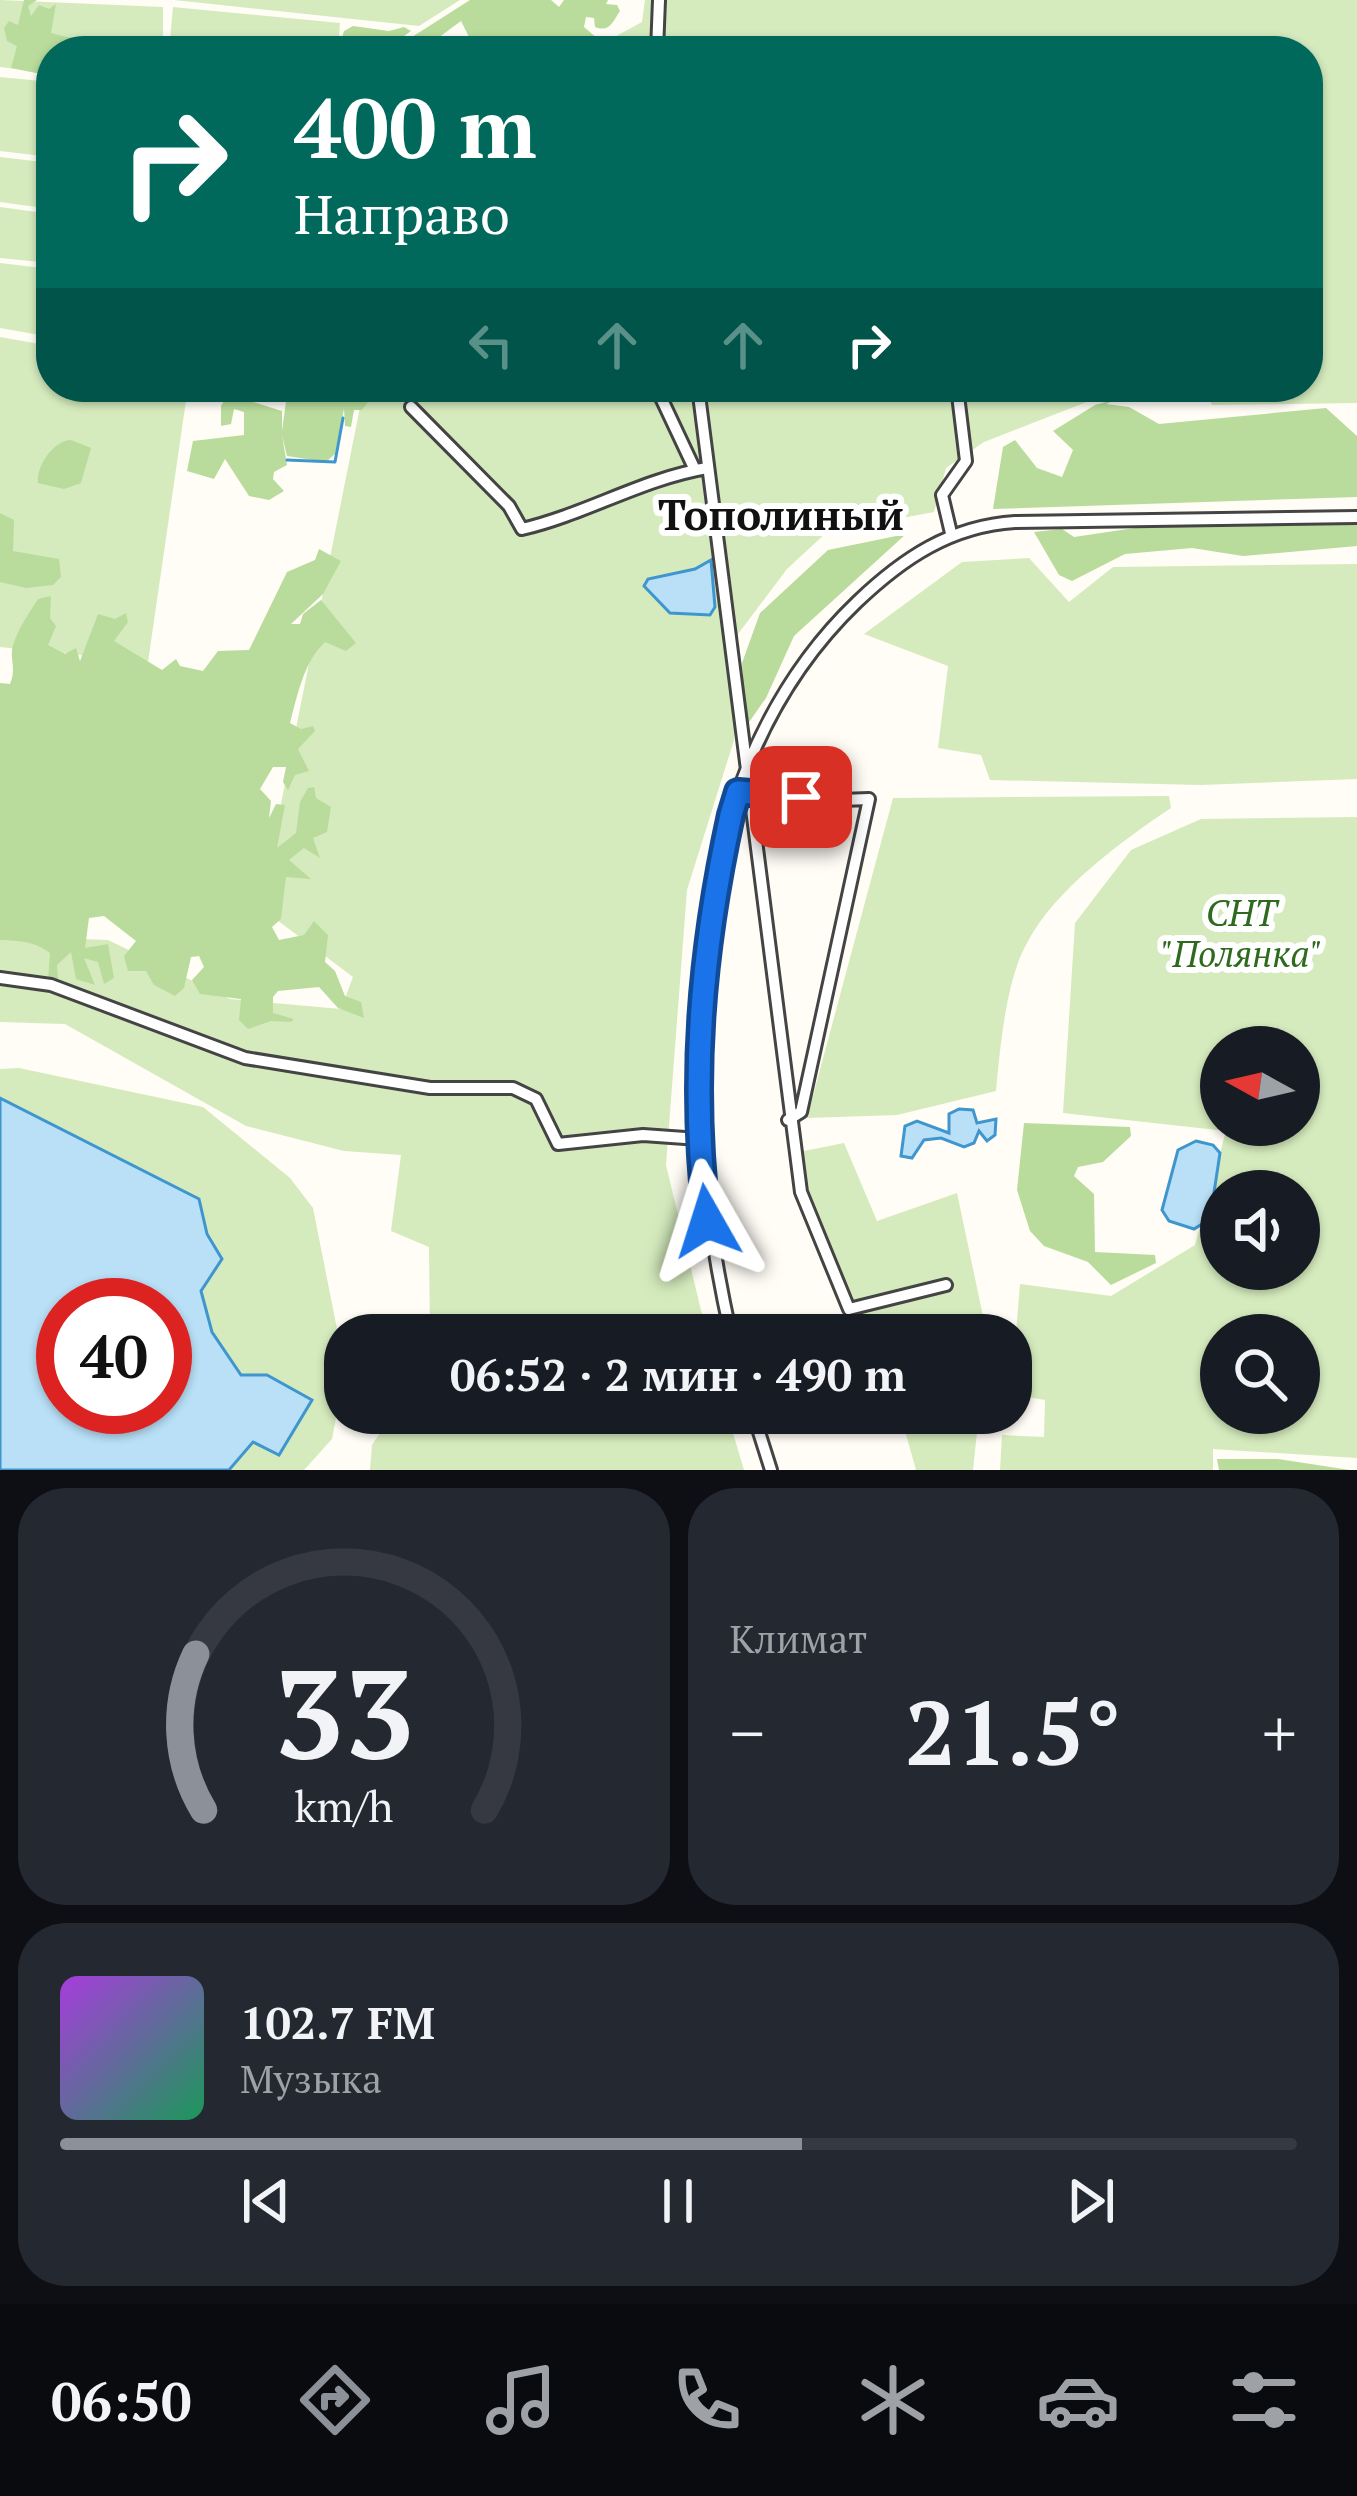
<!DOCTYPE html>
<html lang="ru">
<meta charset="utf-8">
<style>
:root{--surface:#171b24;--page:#242831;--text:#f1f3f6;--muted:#9ea1a6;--line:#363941;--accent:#8c9099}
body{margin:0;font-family:"PT Serif",serif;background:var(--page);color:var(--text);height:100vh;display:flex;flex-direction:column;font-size:45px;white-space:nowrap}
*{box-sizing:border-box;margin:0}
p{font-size:39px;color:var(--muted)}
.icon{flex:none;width:66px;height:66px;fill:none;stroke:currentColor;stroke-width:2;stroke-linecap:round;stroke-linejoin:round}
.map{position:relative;height:1470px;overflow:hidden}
.panel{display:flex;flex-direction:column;gap:18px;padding:18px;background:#0d0f14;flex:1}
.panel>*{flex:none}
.hud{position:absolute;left:36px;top:36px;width:1287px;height:366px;border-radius:48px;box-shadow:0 3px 9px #0004;background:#00695c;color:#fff;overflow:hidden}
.needle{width:78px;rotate:278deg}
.controls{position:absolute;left:1200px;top:1026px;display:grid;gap:24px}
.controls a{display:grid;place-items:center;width:120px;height:120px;border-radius:50%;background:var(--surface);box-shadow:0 3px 9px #0004;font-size:60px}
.speed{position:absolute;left:36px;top:1278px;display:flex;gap:24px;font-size:60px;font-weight:700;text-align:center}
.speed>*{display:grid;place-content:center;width:156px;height:156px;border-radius:50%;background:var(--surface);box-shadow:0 3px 9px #0004;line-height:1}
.speed .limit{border:18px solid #d22;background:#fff;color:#111}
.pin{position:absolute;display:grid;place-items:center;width:102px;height:102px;color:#fff;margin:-51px;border-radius:24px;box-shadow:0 6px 18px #0006}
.me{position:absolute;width:132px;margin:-66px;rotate:354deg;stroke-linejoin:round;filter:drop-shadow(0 0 9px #0008)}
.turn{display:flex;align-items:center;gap:42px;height:252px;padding:0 60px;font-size:54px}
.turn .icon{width:156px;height:156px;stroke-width:2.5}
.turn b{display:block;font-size:84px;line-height:102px}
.lanes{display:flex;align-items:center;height:114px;padding:0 60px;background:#0003;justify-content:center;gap:60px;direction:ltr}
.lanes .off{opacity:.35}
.big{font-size:90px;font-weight:600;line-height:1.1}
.panel .widget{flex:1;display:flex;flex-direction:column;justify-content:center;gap:18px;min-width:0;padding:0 42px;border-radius:48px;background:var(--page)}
.panel .dial{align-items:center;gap:0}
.dial svg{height:312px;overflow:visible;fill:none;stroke:var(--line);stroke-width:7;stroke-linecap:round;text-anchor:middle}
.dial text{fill:var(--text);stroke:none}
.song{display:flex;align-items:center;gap:36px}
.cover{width:144px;height:144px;border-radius:18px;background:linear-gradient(135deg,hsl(280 70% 55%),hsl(150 70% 35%))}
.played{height:12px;border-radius:6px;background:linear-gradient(90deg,var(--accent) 60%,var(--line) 60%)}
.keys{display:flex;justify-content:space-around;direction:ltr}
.heat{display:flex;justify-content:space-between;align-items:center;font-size:66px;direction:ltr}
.panel .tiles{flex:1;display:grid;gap:18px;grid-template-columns:1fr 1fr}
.widget:last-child{grid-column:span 2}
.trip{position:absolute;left:324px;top:1314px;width:708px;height:120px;border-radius:48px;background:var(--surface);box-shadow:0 3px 9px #0004;font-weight:600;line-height:120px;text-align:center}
.dock{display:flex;height:192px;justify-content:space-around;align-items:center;background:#090b0e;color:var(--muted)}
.dock .icon{width:84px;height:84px}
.dock .current{color:var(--accent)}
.dock b{font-size:54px;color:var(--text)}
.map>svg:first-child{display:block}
.green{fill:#d5ebbd;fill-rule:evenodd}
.forest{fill:#b9dc9c}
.water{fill:#b9e0f7;stroke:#3f96cf;stroke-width:3;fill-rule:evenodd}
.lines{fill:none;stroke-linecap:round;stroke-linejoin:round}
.stream{stroke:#3f96cf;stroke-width:3}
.minor-casing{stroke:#444;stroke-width:16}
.minor{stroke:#fff;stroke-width:10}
.route-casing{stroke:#114b97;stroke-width:30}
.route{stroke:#1a73e8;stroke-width:21}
.labels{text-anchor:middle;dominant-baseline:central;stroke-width:12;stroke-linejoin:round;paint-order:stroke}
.park-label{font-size:36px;font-style:italic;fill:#2f6b1f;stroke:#fff}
.quarter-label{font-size:42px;font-weight:bold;fill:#111;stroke:#fff}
</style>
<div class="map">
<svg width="1357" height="1470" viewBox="0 0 1357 1470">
<rect width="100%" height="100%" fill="#fffdf5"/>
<!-- green -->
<path class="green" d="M 0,0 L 163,7 L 163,51 L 51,51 L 51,73 L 0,67 Z
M 174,0 L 460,0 L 419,26 Z
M 645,0 L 1357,0 L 1357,403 L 1212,405 L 1202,387 L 1308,387 L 1308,51 L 589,51 L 642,22 Z
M 173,7 L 340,23 L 338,51 L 169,51 Z
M 0,77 L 51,82 L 51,157 L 0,151 Z
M 0,157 L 51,163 L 51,209 L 0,202 Z
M 0,207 L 51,214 L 51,263 L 0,258 Z
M 0,263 L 51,269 L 51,337 L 0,328 Z
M 0,337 L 51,346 L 51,387 L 188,387 L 148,662 L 0,647 Z
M 364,387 L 1125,387 L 984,442 L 946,468 L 934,512 L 827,532 L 787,569 L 738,634 L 734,740 L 687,890 L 666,1165 L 707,1335 L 430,1335 L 429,1247 L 391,1231 L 401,1155 L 344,1151 L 246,1126 L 65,1024 L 0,1022 L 0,936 L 108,940 L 230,999 L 341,1009 L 353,977 L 277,920 L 274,839 Z
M 1029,558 L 1069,602 L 1113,567 L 1357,564 L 1357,779 L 1201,785 L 990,780 L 981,755 L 938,748 L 948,666 L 864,634 L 962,562 Z
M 1169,796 L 1171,808 C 1122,841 1055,889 1027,943 C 1006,980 1000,1048 996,1091 L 897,1115 L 807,1118 L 893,798 Z
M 1357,817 L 1357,1458 L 1213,1449 L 1213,1470 L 1000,1470 L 1002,1435 L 1044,1437 L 1045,1400 L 1011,1394 L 1020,1284 L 1111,1296 L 1195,1245 L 1226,1131 L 1063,1113 L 1075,923 L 1131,850 L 1201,819 ZM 1221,1047 L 1299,1047 L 1299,1125 L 1221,1125 ZM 1221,1191 L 1299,1191 L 1299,1269 L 1221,1269 ZM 1221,1335 L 1299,1335 L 1299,1413 L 1221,1413 Z
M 19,1068 L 203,1107 L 290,1178 L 313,1208 L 345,1369 L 332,1439 L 304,1470 L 229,1470 L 252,1442 L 267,1375 L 241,1375 L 212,1332 L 201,1291 L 222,1258 L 207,1234 L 199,1199 L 0,1098 L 0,1069 Z
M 844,1143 L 877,1221 L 957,1193 L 987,1335 L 868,1335 L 812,1216 L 799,1152 Z
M 393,1413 L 727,1413 L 744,1470 L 370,1470 L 372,1445 Z
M 900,1413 L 979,1413 L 973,1470 L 916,1470 Z"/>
<!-- forest -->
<path class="forest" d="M 24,0 L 37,0 L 28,6 L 31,16 L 39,5 L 49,9 L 56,4 L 51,33 L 75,39 L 74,51 L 51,51 L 51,76 L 11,68 L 17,46 L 7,41 L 4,28 L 9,21 L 18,25 Z
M 470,0 L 551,0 L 559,7 L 564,0 L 608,0 L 606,4 L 617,5 L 620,11 C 613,21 610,33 595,27 L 594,18 L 586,17 L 584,27 L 598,39 L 590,50 L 578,42 L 578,51 L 552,41 L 547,44 L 550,51 L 476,51 L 461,21 L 434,41 L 439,51 L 390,51 Z
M 353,26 L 389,31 L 404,27 L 411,31 L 383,51 L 338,51 L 344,31 Z
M 232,387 L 255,387 L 248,395 L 250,401 L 282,411 L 282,431 L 288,387 L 354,387 L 358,400 L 361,387 L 370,387 L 365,392 L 373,395 L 362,410 L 354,410 L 351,427 L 345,426 L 344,409 L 335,454 L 326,462 L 287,456 L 282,435 L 287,465 L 274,472 L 273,479 L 284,491 L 269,500 L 249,496 L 225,459 L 214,479 L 187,471 L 193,441 L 244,435 L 244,412 L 234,409 L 231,424 L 221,426 L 221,406 Z
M 1117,399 L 1106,404 L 1129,407 L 1159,424 L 1326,408 L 1357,436 L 1357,497 L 993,509 L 1003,447 L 1015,440 L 1037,468 L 1062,477 L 1073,450 L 1053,431 L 1095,405 Z
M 71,440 L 91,448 L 81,483 L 64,489 L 38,483 C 36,466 54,440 71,440 Z
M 0,513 L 14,520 L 13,551 L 59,559 L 61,577 L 53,585 L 26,588 L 0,582 Z
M 1357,522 L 1357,546 L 1243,556 L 1192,548 L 1125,554 L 1072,581 L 1059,575 L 1034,532 L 1062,529 L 1074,537 L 1148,526 Z
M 906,534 L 794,636 L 766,698 L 745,728 L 742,663 L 760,613 L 828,550 Z
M 319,549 L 341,561 L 323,594 L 291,624 L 300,624 L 303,614 L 321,600 L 356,643 L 346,651 L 325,642 C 304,662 298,693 290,723 L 301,729 L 313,726 L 315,731 L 298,749 L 309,771 L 295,775 L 288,790 L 283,782 L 286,767 L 273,767 L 260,789 L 271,801 L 269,818 L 276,804 L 285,805 L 277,848 L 296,833 L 300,802 L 308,788 L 314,787 L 316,798 L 331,807 L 327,832 L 313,838 L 320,858 L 304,848 L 289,860 L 311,879 L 286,877 L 281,919 L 272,927 L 279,940 L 304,935 L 314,921 L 328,935 L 325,962 L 335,971 L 345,996 L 361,1002 L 364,1018 L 338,1008 L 319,987 L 278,991 L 273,997 L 273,1013 L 294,1019 L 291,1022 L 271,1021 L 248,1029 L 239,1020 L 241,999 L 200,994 L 192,980 L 204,967 L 199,956 L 191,957 L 184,988 L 175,996 L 154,985 L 146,971 L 128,971 L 124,956 L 136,941 L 104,916 L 89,918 L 85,948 L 108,944 L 114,978 L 104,984 L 98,962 L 84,958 L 95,985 L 76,979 L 71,952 L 57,965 L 58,979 L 48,981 L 50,953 C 34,941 20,941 0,940 L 0,683 L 10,684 C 17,667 9,660 13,645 C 18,629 29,613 38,599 L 51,596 L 50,618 L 56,626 L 48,645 L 65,654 L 76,648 L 80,661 L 98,614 L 115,619 L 126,613 L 128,622 L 114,641 L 162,670 L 176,659 L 180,666 L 203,671 L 218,651 L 249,650 L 287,572 L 315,560 Z
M 1024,1123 L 1130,1127 L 1131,1136 L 1103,1162 L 1078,1167 L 1074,1176 L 1094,1194 L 1095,1252 L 1155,1255 L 1156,1263 L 1111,1285 L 1088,1262 L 1044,1246 L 1030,1231 L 1017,1190 Z
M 1217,1459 L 1278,1459 L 1350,1470 L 1219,1470 Z"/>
<!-- water -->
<path class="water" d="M 711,560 L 715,607 L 710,615 L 670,613 L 644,586 L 648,579 L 695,569 Z
M 0,1098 L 199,1199 L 207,1234 L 222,1259 L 201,1291 L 212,1332 L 241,1375 L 267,1375 L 312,1400 L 279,1455 L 253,1442 L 229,1470 L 0,1470 ZM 165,1305 L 165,1407 L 63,1407 L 63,1305 Z
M 959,1109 L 973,1110 L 977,1123 L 996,1119 L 995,1135 L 987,1141 L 979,1131 L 974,1143 L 964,1147 L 941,1138 L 924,1140 L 912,1158 L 901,1156 L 905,1126 L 917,1121 L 949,1133 L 949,1114 Z
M 1196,1141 L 1213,1145 L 1220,1153 L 1210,1219 L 1194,1229 L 1169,1221 L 1162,1210 L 1178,1150 Z"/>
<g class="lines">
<!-- stream -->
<path class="stream" d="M 287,460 L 335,462 L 343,418"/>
<!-- minor casing -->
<g class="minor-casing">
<path id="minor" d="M 657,51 L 659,0
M 656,387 L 695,470
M 698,387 L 801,1192 L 849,1309 L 946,1285
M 411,407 L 509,506 L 522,529 C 586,514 642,479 707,468
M 951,533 L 942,495 L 966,461 L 957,387
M 742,792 L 814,801 L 869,799 L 801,1112 L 788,1120
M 0,978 L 51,985 L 245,1058 L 430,1088 L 513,1088 L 536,1099 L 558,1144 L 643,1135 L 699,1139
M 731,1335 C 678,1101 669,782 857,602 C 903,558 951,526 1015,522 L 1357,517
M 753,1413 L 771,1470"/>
</g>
<!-- minor -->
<use href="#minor" class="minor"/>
</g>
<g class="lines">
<!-- route casing -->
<g class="route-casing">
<path id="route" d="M 707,1221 C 690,1082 701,952 731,815 L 738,792 L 801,797"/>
</g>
<!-- route -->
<use href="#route" class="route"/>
</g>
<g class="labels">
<!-- park labels -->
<g class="park-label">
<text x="1241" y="912">СНТ<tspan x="1241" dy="41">"Полянка"</tspan></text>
</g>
<!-- quarter labels -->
<g class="quarter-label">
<text x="781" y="514">Тополиный</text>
</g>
</g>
</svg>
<div class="controls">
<a><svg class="needle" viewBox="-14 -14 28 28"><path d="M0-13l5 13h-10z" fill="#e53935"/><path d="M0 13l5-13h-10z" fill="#9ea1a6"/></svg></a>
<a><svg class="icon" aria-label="sound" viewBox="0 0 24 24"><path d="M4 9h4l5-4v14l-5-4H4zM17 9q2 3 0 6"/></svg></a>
<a><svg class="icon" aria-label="search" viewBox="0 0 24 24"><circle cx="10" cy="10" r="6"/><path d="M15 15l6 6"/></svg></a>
</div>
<div class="speed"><div class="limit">40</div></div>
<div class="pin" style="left:801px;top:797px;background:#d93025"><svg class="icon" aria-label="arrive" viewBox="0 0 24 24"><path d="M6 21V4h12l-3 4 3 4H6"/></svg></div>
<svg class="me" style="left:707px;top:1221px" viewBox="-20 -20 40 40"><path d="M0-17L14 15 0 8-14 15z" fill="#1a73e8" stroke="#fff" stroke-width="4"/></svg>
<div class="trip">06:52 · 2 мин · 490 m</div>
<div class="hud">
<div class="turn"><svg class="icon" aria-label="right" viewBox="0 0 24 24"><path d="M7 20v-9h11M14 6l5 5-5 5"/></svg><div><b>400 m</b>Направо</div></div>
<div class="lanes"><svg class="icon off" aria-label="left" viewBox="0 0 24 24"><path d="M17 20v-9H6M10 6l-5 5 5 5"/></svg><svg class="icon off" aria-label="ahead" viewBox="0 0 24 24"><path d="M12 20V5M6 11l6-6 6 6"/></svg><svg class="icon off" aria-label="ahead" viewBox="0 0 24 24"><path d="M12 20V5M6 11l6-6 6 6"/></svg><svg class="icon" aria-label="right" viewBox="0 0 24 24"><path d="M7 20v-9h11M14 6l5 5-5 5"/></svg></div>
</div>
</div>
<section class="panel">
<div class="tiles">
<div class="widget dial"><svg viewBox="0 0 100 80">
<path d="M14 69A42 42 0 1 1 86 69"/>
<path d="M14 69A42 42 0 0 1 12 29" stroke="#8c9099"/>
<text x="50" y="56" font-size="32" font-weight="700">33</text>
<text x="50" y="72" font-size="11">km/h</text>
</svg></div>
<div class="widget"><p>Климат</p>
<div class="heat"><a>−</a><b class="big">21.5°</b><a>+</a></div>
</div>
<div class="widget">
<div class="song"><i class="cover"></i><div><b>102.7 FM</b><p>Музыка</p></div></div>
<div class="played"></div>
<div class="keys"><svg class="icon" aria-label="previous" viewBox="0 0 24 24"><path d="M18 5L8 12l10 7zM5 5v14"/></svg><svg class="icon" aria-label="pause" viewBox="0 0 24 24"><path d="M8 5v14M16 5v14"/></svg><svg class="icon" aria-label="next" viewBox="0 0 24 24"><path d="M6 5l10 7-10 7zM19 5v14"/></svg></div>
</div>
</div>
</section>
<nav class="dock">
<b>06:50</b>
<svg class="icon current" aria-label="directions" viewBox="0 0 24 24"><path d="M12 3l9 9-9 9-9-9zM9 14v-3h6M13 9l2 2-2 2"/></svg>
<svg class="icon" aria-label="music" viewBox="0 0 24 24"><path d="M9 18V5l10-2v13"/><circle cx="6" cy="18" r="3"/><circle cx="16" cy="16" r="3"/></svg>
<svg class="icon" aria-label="phone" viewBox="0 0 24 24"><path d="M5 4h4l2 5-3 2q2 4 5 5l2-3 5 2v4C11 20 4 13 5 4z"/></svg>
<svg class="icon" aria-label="climate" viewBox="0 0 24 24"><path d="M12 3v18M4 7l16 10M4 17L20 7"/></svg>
<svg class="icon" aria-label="car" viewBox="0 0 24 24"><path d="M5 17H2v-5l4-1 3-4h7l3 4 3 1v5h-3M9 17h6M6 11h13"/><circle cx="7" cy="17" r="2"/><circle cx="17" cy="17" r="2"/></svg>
<svg class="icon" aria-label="filters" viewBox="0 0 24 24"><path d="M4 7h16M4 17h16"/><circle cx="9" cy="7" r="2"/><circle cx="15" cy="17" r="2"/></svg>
</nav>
